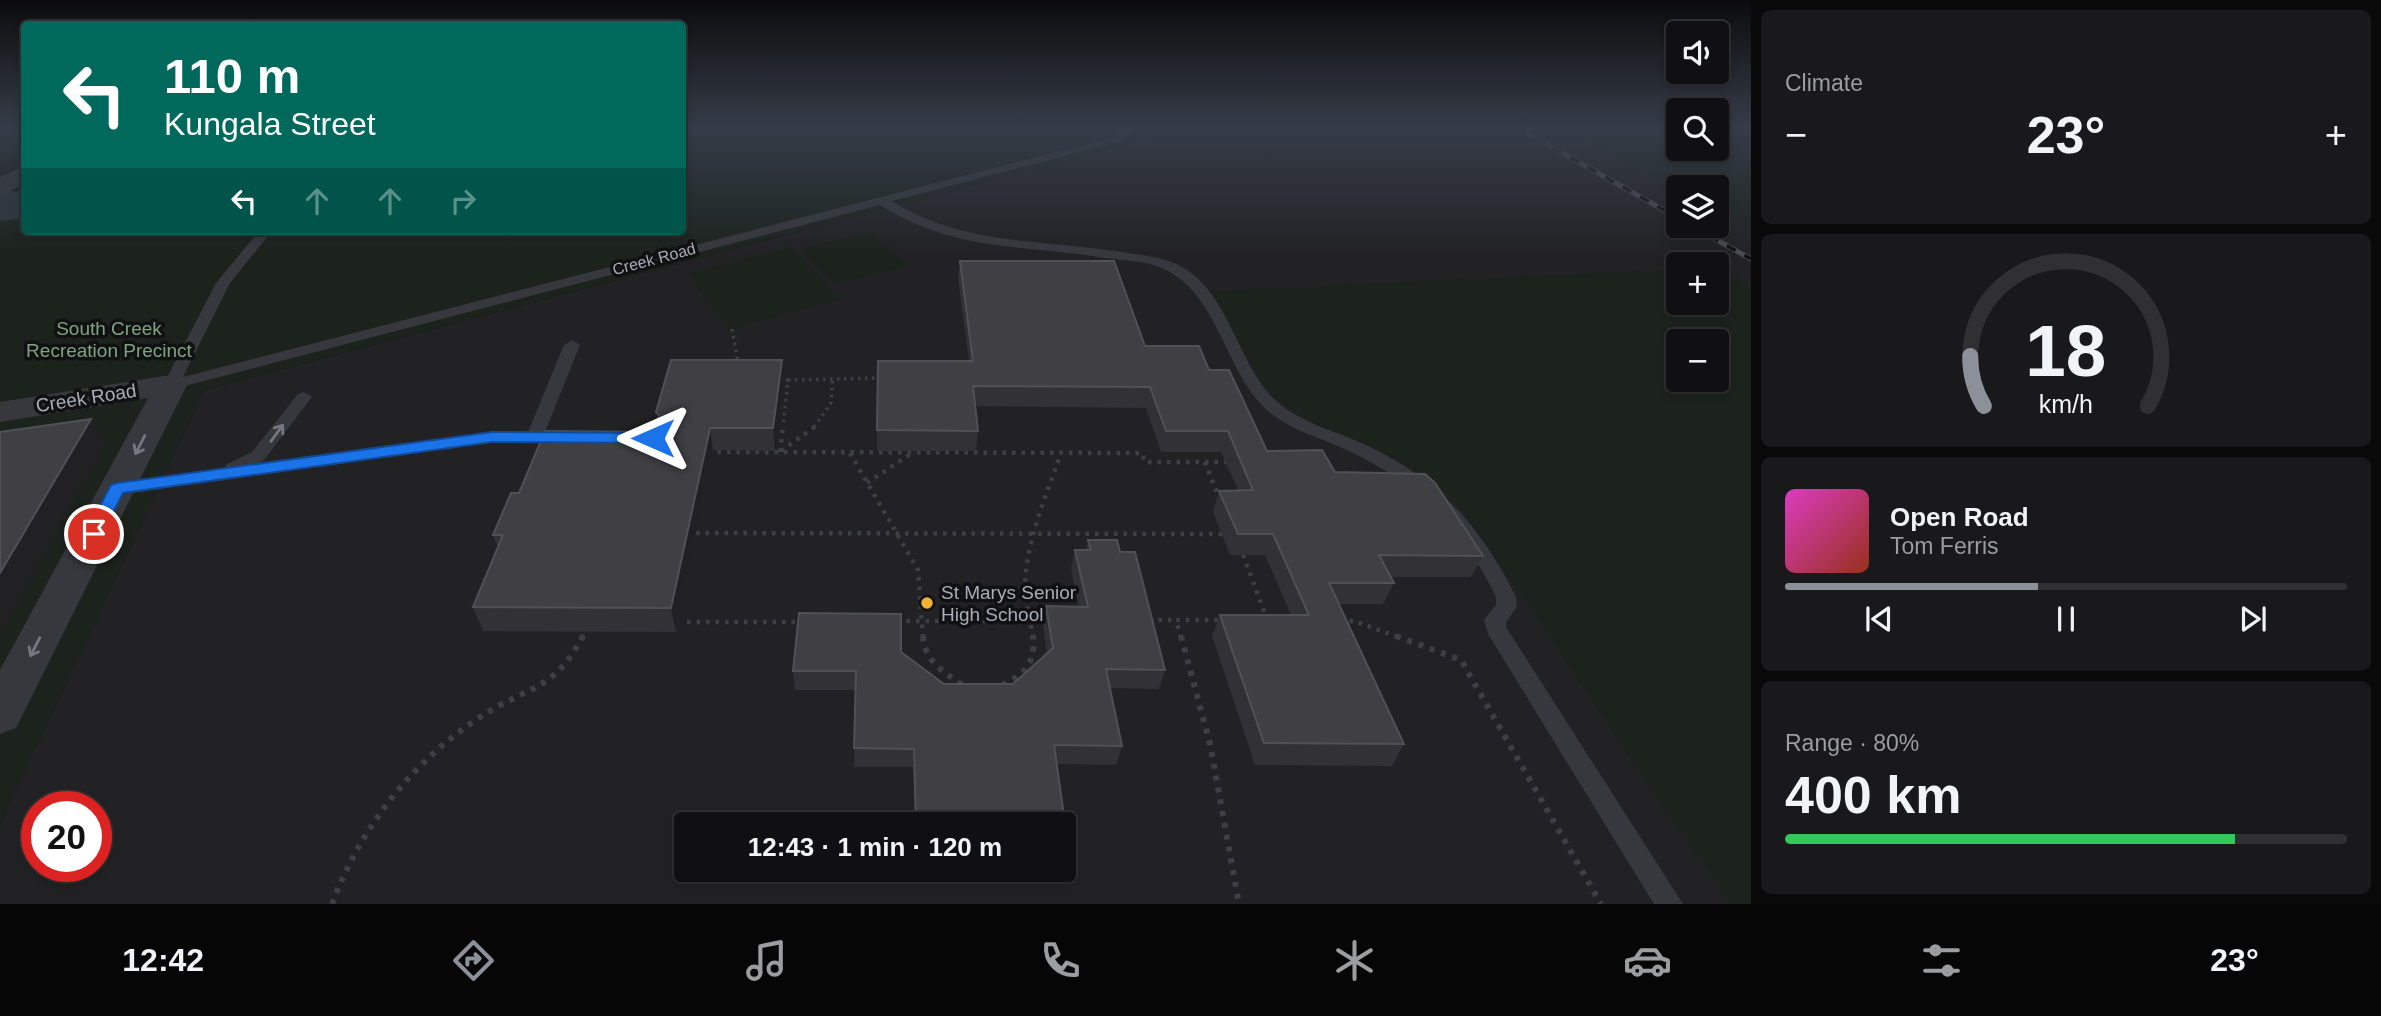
<!DOCTYPE html>
<meta charset="utf-8">
<style>
:root{--surface:#101012;--page:#19191b;--text:#f1f3f6;--muted:#9c9d9f;--line:#303032;--accent:#8c9099}
body{margin:0;font-family:Helvetica,sans-serif;background:var(--page);color:var(--text);height:100vh;display:flex;flex-direction:column;font-size:26px;white-space:nowrap}
*{box-sizing:border-box;margin:0}
p{font-size:23px;color:var(--muted)}
.icon{flex:none;width:38px;height:38px;fill:none;stroke:currentColor;stroke-width:2;stroke-linecap:round;stroke-linejoin:round}
.map{position:relative;flex:1;overflow:hidden}
.sheet{display:flex;flex-direction:column;gap:10px;padding:10px;background:#09090a;width:630px}
.sheet>*{flex:none}
.banner{position:absolute;left:21px;top:21px;width:665px;height:214px;border-radius:7px;box-shadow:0 4px 10px #0003,0 0 0 2px var(--line);background:#00695c;color:#fff;overflow:hidden}
.buttons{position:absolute;left:1666px;top:21px;display:grid;gap:14px}
.buttons a{display:grid;place-items:center;width:63px;height:63px;border-radius:7px;background:var(--surface);box-shadow:0 4px 10px #0003,0 0 0 2px var(--line);font-size:35px}
.speed{position:absolute;left:21px;top:791px;display:flex;gap:14px;font-size:35px;font-weight:700;text-align:center}
.speed>*{display:grid;place-content:center;width:91px;height:91px;border-radius:50%;background:var(--surface);box-shadow:0 4px 10px #0003,0 0 0 2px var(--line);line-height:1}
.speed .limit{border:10px solid #d22;background:#fff;color:#111}
.pin{position:absolute;display:grid;place-items:center;width:60px;height:60px;color:#fff;margin:-30px;border:4px solid #fff;border-radius:50%;box-shadow:0 2px 7px #0007}
.me{position:absolute;width:77px;margin:-38px;rotate:270deg;stroke-linejoin:round;filter:drop-shadow(0 0 5px #0008)}
.turn{display:flex;align-items:center;gap:24px;height:147px;padding:0 28px;font-size:32px}
.turn .icon{width:91px;height:91px;stroke-width:2.5}
.turn b{display:block;font-size:49px;line-height:60px}
.lanes{display:flex;align-items:center;height:66px;padding:0 28px;background:#0003;justify-content:center;gap:35px;direction:ltr}
.lanes .off{opacity:.35}
.big{font-size:52px;font-weight:700;line-height:1.1}
.sheet .tile{flex:1;display:flex;flex-direction:column;justify-content:center;gap:10px;min-width:0;padding:0 24px;border-radius:10px;background:var(--page)}
.sheet .dial{align-items:center;gap:0}
.dial svg{height:182px;overflow:visible;fill:none;stroke:var(--line);stroke-width:7;stroke-linecap:round;text-anchor:middle}
.dial text{fill:var(--text);stroke:none}
.song{display:flex;align-items:center;gap:21px}
.cover{width:84px;height:84px;border-radius:10px;background:linear-gradient(135deg,hsl(310 70% 55%),hsl(10 70% 35%))}
.played{height:7px;border-radius:4px;background:linear-gradient(90deg,var(--accent) 45%,var(--line) 45%)}
.keys{display:flex;justify-content:space-around;direction:ltr}
.heat{display:flex;justify-content:space-between;align-items:center;font-size:38px;direction:ltr}
.charge{height:10px;border-radius:5px;background:linear-gradient(90deg,#34c759 80%,var(--line) 0)}
.trip{position:absolute;left:674px;top:812px;width:402px;height:70px;border-radius:7px;background:var(--surface);box-shadow:0 4px 10px #0003,0 0 0 2px var(--line);font-weight:700;line-height:70px;text-align:center}
.tabs{display:flex;height:112px;justify-content:space-around;align-items:center;background:#060607;color:var(--muted)}
.tabs .icon{width:49px;height:49px}
.tabs .on{color:var(--accent)}
.tabs b{font-size:32px;color:var(--text)}
main{display:flex;flex:1;min-height:0}
.map>svg:first-child{display:block}
.built{fill:#222225;fill-rule:evenodd}
.green{fill:#1c231d;fill-rule:evenodd}
.water{fill:#2c353c}
.lines{fill:none;stroke-linecap:round;stroke-linejoin:round}
.path-far2{stroke:#3d3f44;stroke-width:3.5;stroke-dasharray:2.5 4.5;stroke-linecap:butt}
.path-far1{stroke:#3d3f44;stroke-width:4.5;stroke-dasharray:3.5 6;stroke-linecap:butt}
.path{stroke:#3d3f44;stroke-width:6;stroke-dasharray:5 7;stroke-linecap:butt}
.service{fill:#37383d;fill-rule:evenodd}
.minor{fill:#37383d;fill-rule:evenodd}
.tertiary{fill:#37383d;fill-rule:evenodd}
.rail-casing{stroke:#4a4c52;stroke-width:5}
.rail{stroke:#111113;stroke-width:3.5;stroke-dasharray:10;stroke-linecap:butt}
.wall{fill:#323236}
.shaded-wall{fill:#212124}
.building{fill:#3f3f44;stroke:#4f5156;stroke-width:2}
.oneway{stroke:#757881}
.route{fill:#1a73e8;stroke:#114b97;stroke-width:2}
.poi-dot{fill:#f2b134;stroke:#111113;stroke-width:2.5}
.labels{text-anchor:middle;dominant-baseline:central;stroke-width:7;stroke-linejoin:round;paint-order:stroke}
.far-street-label{font-size:16px;fill:#a8adb8;stroke:#111113}
.park-label{font-size:19px;fill:#7fa381;stroke:#111113}
.street-label{font-size:19px;fill:#a8adb8;stroke:#111113}
.poi-label{font-size:19px;fill:#a8adb8;stroke:#111113;text-anchor:start}
</style>
<main>
<div class="map">
<svg width="1751" height="904" viewBox="0 0 1751 904">
<rect width="100%" height="100%" fill="#161618"/>
<!-- built -->
<path class="built" d="M 1187,128 L 1564,128 L 1678,189 L 1678,226 L 1717,226 L 1717,210 L 1751,228 L 1751,904 L 0,904 L 0,824 L 204,390 ZM 1678,264 L 1717,264 L 1717,303 L 1678,303 ZM 1678,341 L 1717,341 L 1717,380 L 1678,380 ZM 37,807 L 96,807 L 96,866 L 37,866 ZM 686,824 L 1064,824 L 1064,870 L 686,870 Z"/>
<!-- green -->
<path class="green" d="M 0,128 L 24,128 L 24,148 L 0,163 Z
M 683,128 L 1187,128 L 204,390 L 0,824 L 0,210 L 24,195 L 24,231 L 682,231 Z
M 1565,128 L 1678,128 L 1678,149 L 1717,149 L 1717,128 L 1751,128 L 1751,228 L 1717,210 L 1717,187 L 1678,189 Z
M 872,231 L 909,266 L 833,285 L 799,249 Z
M 792,247 L 842,299 L 728,330 L 687,273 Z
M 1717,267 L 1751,287 L 1751,904 L 1729,904 L 1458,503 L 1432,480 L 1392,458 L 1315,424 L 1269,394 L 1207,291 L 1678,269 L 1678,303 L 1717,303 ZM 1678,341 L 1717,341 L 1717,380 L 1678,380 Z"/>
<!-- water -->
<path class="water" d="M 0,191 L 24,191 L 24,218 L 0,221 Z"/>
<g class="lines">
<!-- path-far2 -->
<path class="path-far2" d="M 732,329 L 738,362
M 779,380 L 788,380 L 783,427
M 788,380 L 882,378
M 814,427 L 831,403 L 833,377"/>
<!-- path-far1 -->
<path class="path-far1" d="M 781,451 L 816,426
M 708,452 L 1142,453 L 1145,462 L 1229,462
M 780,452 L 783,426
M 850,453 L 918,570 L 923,638
M 1205,462 L 1219,497
M 867,483 L 912,453
M 696,533 L 1222,534
M 1243,555 L 1267,619
M 1149,620 L 1176,620
M 1340,620 L 1354,621 L 1401,638
M 897,621 L 1049,621
M 687,622 L 801,622
M 582,638 L 585,633
M 1033,638 C 1031,622 1025,606 1025,590 C 1025,542 1046,497 1061,453
M 1181,638 L 1176,620 L 1223,620"/>
<!-- path -->
<path class="path" d="M 923,636 C 925,662 943,671 962,685
M 1181,636 L 1210,744 L 1239,904
M 1396,636 L 1461,660 L 1601,904
M 1002,685 C 1025,675 1036,662 1033,636
M 332,904 C 361,827 411,763 480,717 C 527,686 554,692 583,636"/>
<!-- service -->
<path class="service" d="M 1126,128 L 1139,128 L 1122,141 L 892,201 C 963,246 1042,239 1122,252 C 1138,255 1154,256 1169,261 C 1228,282 1234,358 1273,398 C 1296,421 1329,429 1357,441 C 1435,475 1479,523 1516,597 L 1517,607 L 1506,622 L 1506,627 L 1683,904 L 1654,904 L 1488,634 L 1484,620 L 1496,605 L 1496,597 C 1463,529 1417,483 1349,451 C 1319,437 1283,429 1260,403 C 1223,362 1216,292 1162,268 C 1146,261 1123,260 1105,258 C 1020,244 958,253 880,205 L 177,388 L 165,388 L 163,385 L 216,283 L 259,231 L 272,231 L 230,283 L 183,377 L 1114,137 Z
M 572,340 L 580,345 L 545,432 L 571,434 L 574,438 L 571,442 L 492,442 L 117,495 L 108,489 L 117,483 L 224,468 L 227,464 L 252,452 L 298,394 L 304,392 L 312,397 L 264,460 L 256,464 L 492,432 L 528,432 L 564,345 Z"/>
<!-- minor -->
<path class="minor" d="M 171,375 L 182,378 L 187,385 L 16,728 L 0,734 L 0,670 L 148,398 L 0,422 L 0,402 Z"/>
<!-- tertiary -->
<path class="tertiary" d="M 24,166 L 24,184 L 0,196 L 0,177 Z"/>
<!-- rail casing -->
<g class="rail-casing">
<path id="rail" d="M 1518,128 L 1678,218
M 1692,226 L 1751,259"/>
</g>
<!-- rail -->
<use href="#rail" class="rail"/>
</g>
<!-- wall -->
<path class="wall" d="M 960,261 L 1145,346 L 1209,370 L 1267,451 L 1335,472 L 1483,556 L 1471,577 L 1390,577 L 1394,583 L 1383,604 L 1339,604 L 1404,744 L 1392,766 L 1255,765 L 1212,636 L 1220,615 L 1291,615 L 1265,555 L 1230,555 L 1213,512 L 1219,491 L 1238,490 L 1221,452 L 1161,452 L 1146,408 L 975,406 L 978,431 L 976,451 L 877,451 L 878,361 L 969,361 L 958,279 Z
M 782,360 L 784,382 L 775,451 L 713,450 L 676,632 L 483,631 L 473,607 L 498,549 L 493,535 L 519,493 L 651,432 L 658,419 L 656,412 Z
M 1088,540 L 1120,552 L 1165,670 L 1159,689 L 1110,688 L 1122,746 L 1116,765 L 1057,764 L 1066,830 L 1064,840 L 1064,824 L 915,824 L 913,767 L 854,767 L 856,690 L 795,690 L 793,671 L 901,652 L 944,684 L 1013,684 L 1047,654 L 1043,625 L 1046,606 L 1079,607 L 1071,569 L 1075,550 L 1086,550 Z"/>
<!-- shaded-wall -->
<path class="shaded-wall" d="M 782,360 L 784,382 L 775,451 L 773,428 Z
M 91,419 L 106,442 L 2,631 L 0,631 L 0,573 Z
M 710,428 L 713,450 L 676,632 L 671,608 Z"/>
<!-- building -->
<path class="building" d="M 960,261 L 1114,261 L 1145,346 L 1199,346 L 1209,370 L 1229,370 L 1267,451 L 1322,450 L 1335,472 L 1425,474 L 1435,483 L 1483,556 L 1379,555 L 1394,583 L 1329,583 L 1404,744 L 1264,743 L 1220,615 L 1309,615 L 1273,534 L 1238,534 L 1219,491 L 1253,490 L 1228,431 L 1166,431 L 1150,387 L 973,386 L 978,431 L 877,430 L 878,361 L 973,361 Z
M 671,360 L 782,360 L 773,428 L 710,428 L 671,608 L 473,607 L 503,535 L 493,535 L 511,493 L 519,493 L 545,431 L 651,432 L 654,422 L 660,417 L 656,412 Z
M 91,419 L 0,573 L 0,432 Z
M 1088,540 L 1117,540 L 1120,552 L 1135,552 L 1165,670 L 1106,669 L 1122,746 L 1054,745 L 1066,830 L 1064,830 L 1064,824 L 916,824 L 914,749 L 854,748 L 856,671 L 793,671 L 799,613 L 901,614 L 901,652 L 944,684 L 1013,684 L 1053,648 L 1046,606 L 1088,607 L 1075,550 L 1091,550 Z"/>
<!-- one-way arrows -->
<defs><path id="oneway-shaft" d="M-6 0H5M1.5-3L5.5 0L1.5 3" fill="none" stroke-width="1.6" stroke-linecap="round" stroke-linejoin="round" transform="scale(1.75)"/></defs>
<g class="oneway">
<use href="#oneway-shaft" transform="translate(277 433) rotate(-54)"/>
<use href="#oneway-shaft" transform="translate(140 445) rotate(117)"/>
<use href="#oneway-shaft" transform="translate(35 647) rotate(117)"/>
</g>
<!-- sky -->
<linearGradient id="sky" x2="0" y2="1"><stop stop-color="#0c0c0d"/><stop offset="0.5" stop-color="#363c48"/><stop offset="1" stop-color="#363c48" stop-opacity="0"/></linearGradient>
<rect width="1751" height="255" fill="url(#sky)"/>
<!-- route -->
<path class="route" d="M 492,432 L 653,433 L 661,438 L 653,443 L 492,442 L 123,493 L 100,538 L 88,538 L 85,534 L 111,485 L 117,483 Z"/>
<!-- markers -->
<circle class="poi-dot" cx="927" cy="603" r="7"/>
<g class="labels">
<!-- far-street labels -->
<g class="far-street-label">
<text transform="translate(654 259) rotate(-15)">Creek Road</text>
</g>
<!-- park labels -->
<g class="park-label">
<text x="109" y="328">South Creek<tspan x="109" dy="22">Recreation Precinct</tspan></text>
</g>
<!-- street labels -->
<g class="street-label">
<text transform="translate(86 398) rotate(-9)">Creek Road</text>
</g>
<!-- poi labels -->
<g class="poi-label">
<text x="941" y="592">St Marys Senior<tspan x="941" dy="22">High School</tspan></text>
</g>
</g>
</svg>
<div class="buttons">
<a><svg class="icon" aria-label="sound" viewBox="0 0 24 24"><path d="M4 9h4l5-4v14l-5-4H4zM17 9q2 3 0 6"/></svg></a>
<a><svg class="icon" aria-label="search" viewBox="0 0 24 24"><circle cx="10" cy="10" r="6"/><path d="M15 15l6 6"/></svg></a>
<a><svg class="icon" aria-label="layers" viewBox="0 0 24 24"><path d="M12 4l9 5-9 5-9-5zM3 14l9 5 9-5"/></svg></a>
<a>+</a>
<a>−</a>
</div>
<div class="speed"><div class="limit">20</div></div>
<div class="pin" style="left:94px;top:534px;background:#d93025"><svg class="icon" aria-label="arrive" viewBox="0 0 24 24"><path d="M6 21V4h12l-3 4 3 4H6"/></svg></div>
<svg class="me" style="left:653px;top:438px" viewBox="-20 -20 40 40"><path d="M0-17L14 15 0 8-14 15z" fill="#1a73e8" stroke="#fff" stroke-width="4"/></svg>
<div class="trip">12:43 · 1 min · 120 m</div>
<div class="banner">
<div class="turn"><svg class="icon" aria-label="left" viewBox="0 0 24 24"><path d="M17 20v-9H6M10 6l-5 5 5 5"/></svg><div><b>110 m</b>Kungala Street</div></div>
<div class="lanes"><svg class="icon" aria-label="left" viewBox="0 0 24 24"><path d="M17 20v-9H6M10 6l-5 5 5 5"/></svg><svg class="icon off" aria-label="ahead" viewBox="0 0 24 24"><path d="M12 20V5M6 11l6-6 6 6"/></svg><svg class="icon off" aria-label="ahead" viewBox="0 0 24 24"><path d="M12 20V5M6 11l6-6 6 6"/></svg><svg class="icon off" aria-label="right" viewBox="0 0 24 24"><path d="M7 20v-9h11M14 6l5 5-5 5"/></svg></div>
</div>
</div>
<section class="sheet">
<div class="tile"><p>Climate</p>
<div class="heat"><a>−</a><b class="big">23°</b><a>+</a></div>
</div>
<div class="tile dial"><svg viewBox="0 0 100 80">
<path d="M14 69A42 42 0 1 1 86 69"/>
<path d="M14 69A42 42 0 0 1 8 47" stroke="#8c9099"/>
<text x="50" y="56" font-size="32" font-weight="700">18</text>
<text x="50" y="72" font-size="11">km/h</text>
</svg></div>
<div class="tile">
<div class="song"><i class="cover"></i><div><b>Open Road</b><p>Tom Ferris</p></div></div>
<div class="played"></div>
<div class="keys"><svg class="icon" aria-label="previous" viewBox="0 0 24 24"><path d="M18 5L8 12l10 7zM5 5v14"/></svg><svg class="icon" aria-label="pause" viewBox="0 0 24 24"><path d="M8 5v14M16 5v14"/></svg><svg class="icon" aria-label="next" viewBox="0 0 24 24"><path d="M6 5l10 7-10 7zM19 5v14"/></svg></div>
</div>
<div class="tile"><p>Range · 80%</p><b class="big">400 km</b><div class="charge"></div></div>
</section>
</main>
<nav class="tabs">
<b>12:42</b>
<svg class="icon on" aria-label="directions" viewBox="0 0 24 24"><path d="M12 3l9 9-9 9-9-9zM9 14v-3h6M13 9l2 2-2 2"/></svg>
<svg class="icon" aria-label="music" viewBox="0 0 24 24"><path d="M9 18V5l10-2v13"/><circle cx="6" cy="18" r="3"/><circle cx="16" cy="16" r="3"/></svg>
<svg class="icon" aria-label="phone" viewBox="0 0 24 24"><path d="M5 4h4l2 5-3 2q2 4 5 5l2-3 5 2v4C11 20 4 13 5 4z"/></svg>
<svg class="icon" aria-label="climate" viewBox="0 0 24 24"><path d="M12 3v18M4 7l16 10M4 17L20 7"/></svg>
<svg class="icon" aria-label="car" viewBox="0 0 24 24"><path d="M5 17H2v-5l4-1 3-4h7l3 4 3 1v5h-3M9 17h6M6 11h13"/><circle cx="7" cy="17" r="2"/><circle cx="17" cy="17" r="2"/></svg>
<svg class="icon" aria-label="filters" viewBox="0 0 24 24"><path d="M4 7h16M4 17h16"/><circle cx="9" cy="7" r="2"/><circle cx="15" cy="17" r="2"/></svg>
<b>23°</b>
</nav>
